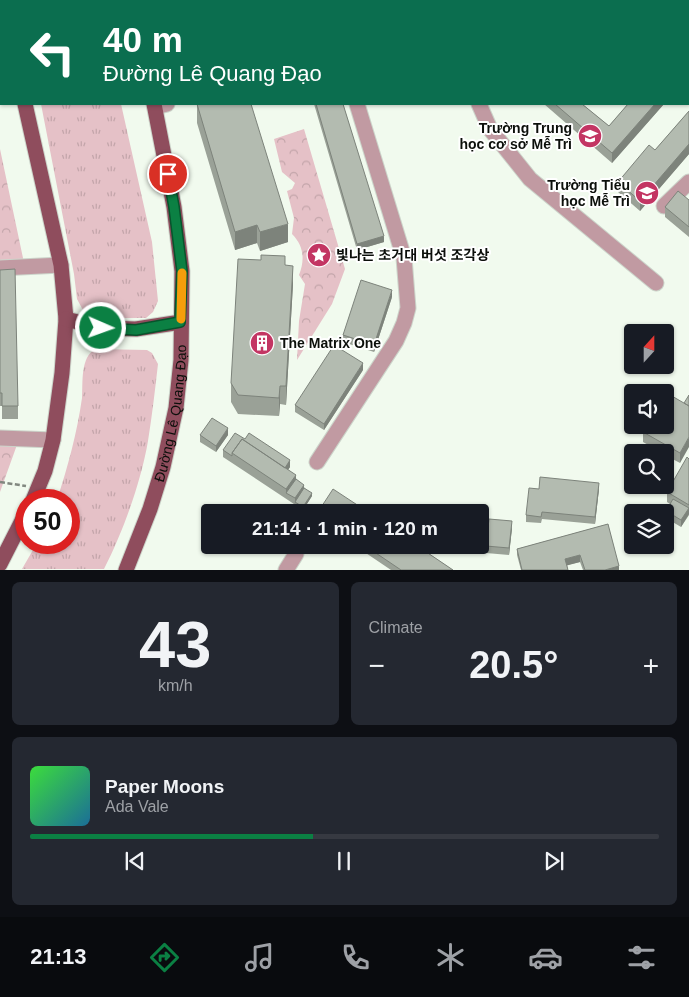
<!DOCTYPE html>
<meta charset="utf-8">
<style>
:root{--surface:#171b24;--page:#242831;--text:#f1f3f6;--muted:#9ea1a6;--line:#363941;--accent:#0b8043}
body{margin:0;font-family:Arial,"Noto Sans KR",sans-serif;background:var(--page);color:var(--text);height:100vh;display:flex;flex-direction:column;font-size:19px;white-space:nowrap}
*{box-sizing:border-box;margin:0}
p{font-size:16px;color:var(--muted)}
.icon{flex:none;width:28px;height:28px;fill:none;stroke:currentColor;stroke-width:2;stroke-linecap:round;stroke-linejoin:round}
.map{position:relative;height:570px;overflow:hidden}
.details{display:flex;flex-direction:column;gap:12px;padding:12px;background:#0d0f14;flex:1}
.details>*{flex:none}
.top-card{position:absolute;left:0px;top:0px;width:690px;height:105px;box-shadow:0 1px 4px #0004;background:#0b6e4f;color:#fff;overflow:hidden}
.needle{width:32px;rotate:21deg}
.tools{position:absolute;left:624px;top:324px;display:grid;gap:10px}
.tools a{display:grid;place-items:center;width:50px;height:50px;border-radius:5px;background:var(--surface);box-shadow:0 1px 4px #0004;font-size:25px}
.speed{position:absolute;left:15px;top:489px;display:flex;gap:10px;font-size:25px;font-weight:700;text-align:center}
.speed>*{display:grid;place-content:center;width:65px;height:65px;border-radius:50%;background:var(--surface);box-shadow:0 1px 4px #0004;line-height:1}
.speed .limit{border:8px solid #d22;background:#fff;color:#111}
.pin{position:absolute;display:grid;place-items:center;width:42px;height:42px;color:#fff;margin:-21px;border:2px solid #fff;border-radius:50%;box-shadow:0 1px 5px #0007}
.me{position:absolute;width:55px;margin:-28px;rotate:92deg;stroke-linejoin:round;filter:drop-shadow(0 0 4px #0008)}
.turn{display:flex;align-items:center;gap:18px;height:105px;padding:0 20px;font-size:22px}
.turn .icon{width:65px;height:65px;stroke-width:2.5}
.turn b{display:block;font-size:35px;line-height:42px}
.big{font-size:38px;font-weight:700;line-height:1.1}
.details .card{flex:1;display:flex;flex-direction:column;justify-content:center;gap:8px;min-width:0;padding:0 18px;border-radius:8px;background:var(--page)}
.details .dial{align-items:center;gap:0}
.dial b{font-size:65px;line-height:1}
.song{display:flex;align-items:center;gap:15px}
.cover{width:60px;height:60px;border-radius:8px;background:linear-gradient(135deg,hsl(120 70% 55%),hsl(200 70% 35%))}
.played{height:5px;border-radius:2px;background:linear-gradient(90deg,var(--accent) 45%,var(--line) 45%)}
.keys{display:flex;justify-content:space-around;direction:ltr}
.heat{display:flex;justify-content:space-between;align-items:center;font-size:28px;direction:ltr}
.details .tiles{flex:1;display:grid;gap:12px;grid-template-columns:1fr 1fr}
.card:last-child{grid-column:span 2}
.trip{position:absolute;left:201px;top:504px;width:288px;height:50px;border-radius:5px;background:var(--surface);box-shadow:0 1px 4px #0004;font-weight:700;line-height:50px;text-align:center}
.menu{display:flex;height:80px;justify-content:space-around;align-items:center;background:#090b0e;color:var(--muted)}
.menu .icon{width:35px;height:35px}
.menu .active{color:var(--accent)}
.menu b{font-size:22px;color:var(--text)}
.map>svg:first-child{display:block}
.grass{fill:url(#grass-tufts)}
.park{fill:url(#park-crowns)}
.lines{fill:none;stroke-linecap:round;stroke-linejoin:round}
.minor-casing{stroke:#ccd4ca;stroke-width:17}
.major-casing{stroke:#ccd4ca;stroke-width:17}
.path{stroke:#828880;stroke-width:2.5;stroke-dasharray:5 2.5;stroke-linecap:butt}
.minor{stroke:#c19aa2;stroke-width:15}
.major{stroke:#8f4d5d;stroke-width:15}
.wall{fill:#9aa197}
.shaded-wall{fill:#7d837b}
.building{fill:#b3bbb0;stroke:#7d837b}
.route-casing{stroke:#07532c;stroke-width:12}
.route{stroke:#0b8043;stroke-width:9}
.slow{stroke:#f59e0b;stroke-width:9}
.labels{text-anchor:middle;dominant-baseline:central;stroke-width:4;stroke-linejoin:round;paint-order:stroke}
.poi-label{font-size:14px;font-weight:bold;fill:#0c0f0b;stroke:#fff;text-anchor:end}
.street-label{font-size:14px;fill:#0c0f0b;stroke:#fff}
</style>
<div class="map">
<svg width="689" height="570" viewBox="0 0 689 570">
<defs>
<pattern id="grass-tufts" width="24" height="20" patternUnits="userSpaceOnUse" patternTransform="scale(1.25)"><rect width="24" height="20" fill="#e5c1c7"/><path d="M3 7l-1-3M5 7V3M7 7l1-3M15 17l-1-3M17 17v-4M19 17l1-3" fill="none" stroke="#c3a5aa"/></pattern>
<pattern id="park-crowns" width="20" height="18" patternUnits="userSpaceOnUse" patternTransform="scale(1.25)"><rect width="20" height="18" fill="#e5c1c7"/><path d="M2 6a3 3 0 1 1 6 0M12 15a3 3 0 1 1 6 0" fill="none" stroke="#c3a5aa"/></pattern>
</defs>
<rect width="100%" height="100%" fill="#f1faee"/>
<!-- grass -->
<path class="grass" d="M 41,104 L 121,104 L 152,242 L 158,301 L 153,312 L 146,318 L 99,318 L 85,314 L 77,299 L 74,274 Z
M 96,349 L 147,350 L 152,353 L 158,364 C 155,390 152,416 148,441 C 141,482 123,532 104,569 L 22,569 L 37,543 L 69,542 L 69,500 L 57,500 C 68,466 77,433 82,398 C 83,383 80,356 96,349 Z"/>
<!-- park -->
<path class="park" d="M 304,129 L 345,269 L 332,304 L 297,360 L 299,321 L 305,284 L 299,275 C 305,260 304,246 292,234 L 294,218 L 287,191 L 292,189 L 295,183 L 282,172 L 274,139 Z
M 0,149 L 23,258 L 23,259 L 0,260 Z
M 0,441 L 18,442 L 0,492 Z"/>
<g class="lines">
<!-- minor casing -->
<g class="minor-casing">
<path id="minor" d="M 450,0 L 450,1
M 564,1 L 570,0
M 479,104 L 490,129 L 530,179 L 656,283
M 155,107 L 167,104
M 664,206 L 689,182
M 0,268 L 61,265
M 0,438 L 53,440
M 317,462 L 396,341 L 404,323 L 408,308 L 404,258 L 357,104
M 286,570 L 296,554"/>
</g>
<!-- major casing -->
<g class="major-casing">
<g id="major">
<path d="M 4,0 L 5,1"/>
<path d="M 126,0 L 126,1"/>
<path d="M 25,104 L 61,265 L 66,319 L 62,373 L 53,440 L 45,471 L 33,500"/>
<path d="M 66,319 L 101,328 L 136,329 L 181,322"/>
<path d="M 0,564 L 26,513"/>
<path id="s1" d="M 126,570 L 150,509 L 163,467 L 176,408 L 181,360 L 182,271 L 174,207 L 154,104"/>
</g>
</g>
<!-- path -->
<path class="path" d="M 0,482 L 26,486"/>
<!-- minor -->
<use href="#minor" class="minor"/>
<!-- major -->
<use href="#major" class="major"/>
</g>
<!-- wall -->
<path class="wall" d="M 197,104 L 288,242 L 260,251 L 257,243 L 235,250 L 197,123 Z
M 314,104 L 343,104 L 384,242 L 357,250 Z
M 544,104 L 582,104 L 609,126 L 628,104 L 664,104 L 612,163 Z
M 689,111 L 689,154 L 640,211 L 618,192 L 618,182 L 655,150 Z
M 689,200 L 689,237 L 665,217 L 665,207 Z
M 285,265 L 293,284 L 286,405 L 280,404 L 279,416 L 238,414 L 231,402 L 231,383 Z
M 0,270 L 18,406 L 18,419 L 2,419 L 2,406 L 0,406 Z
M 392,297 L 374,352 L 343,342 L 343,335 Z
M 363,370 L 324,430 L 295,412 L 295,405 Z
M 684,403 L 680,463 L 665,455 L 665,452 L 661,452 L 643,442 L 643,432 Z
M 200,435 L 228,435 L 216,452 L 200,442 Z
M 223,450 L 290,467 L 288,470 L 312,496 L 303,510 L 223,457 Z
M 689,459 L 689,515 L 681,527 L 666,518 L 666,511 L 670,504 L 667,502 L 667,492 Z
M 539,489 L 599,489 L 595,524 L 542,519 L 541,523 L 526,522 L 526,515 Z
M 608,524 L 619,570 L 583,570 L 580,562 L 567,565 L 568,570 L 521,570 L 517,555 L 517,549 Z
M 512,528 L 509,555 L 486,553 L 486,546 Z
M 354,545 L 416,545 L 453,570 L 391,570 Z"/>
<!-- shaded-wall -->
<path class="shaded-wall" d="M 655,104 L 664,104 L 612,163 L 612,153 Z
M 689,144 L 689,154 L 640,211 L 640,201 Z
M 288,224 L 288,242 L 260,251 L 260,232 Z
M 257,225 L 257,243 L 235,250 L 235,232 Z
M 384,236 L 384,242 L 357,250 L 357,244 Z
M 293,266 L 293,284 L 286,405 L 286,386 Z
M 392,290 L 392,297 L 374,352 L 374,345 Z
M 363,363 L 363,370 L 324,430 L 324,424 Z
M 280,386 L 280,404 L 279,416 L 279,398 Z
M 228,428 L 228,435 L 216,452 L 216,446 Z
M 689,437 L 689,447 L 680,463 L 680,453 Z
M 290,460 L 290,467 L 283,477 L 283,470 Z
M 296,475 L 296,485 L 286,493 L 286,499 L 286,489 Z
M 599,483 L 599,489 L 595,524 L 595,517 Z
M 304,485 L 304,491 L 295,502 L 295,498 Z
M 312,493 L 312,496 L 303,510 L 303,507 Z
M 689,508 L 689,514 L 681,527 L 681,520 Z
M 512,521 L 512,528 L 509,555 L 509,548 Z
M 580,555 L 580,562 L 565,566 L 565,559 Z
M 619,566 L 619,570 L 605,570 Z"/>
<!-- building -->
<path class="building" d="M 197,104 L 251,104 L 288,224 L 260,232 L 257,225 L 235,232 Z
M 316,104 L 343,104 L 384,236 L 357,244 Z
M 555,104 L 582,104 L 609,126 L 628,104 L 655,104 L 612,153 Z
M 689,111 L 689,144 L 640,201 L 618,182 L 649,145 L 655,150 Z
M 678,191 L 689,200 L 689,227 L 665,207 Z
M 261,255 L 285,256 L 285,265 L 293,266 L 286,386 L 280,386 L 279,398 L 238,395 L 231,383 L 238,259 L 261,260 Z
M 15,269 L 18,406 L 2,406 L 2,393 L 0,393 L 0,270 Z
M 361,280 L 392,290 L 374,345 L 343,335 Z
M 334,345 L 363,363 L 324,424 L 295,405 Z
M 665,392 L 689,406 L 689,437 L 680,453 L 643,432 L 647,425 L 665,425 Z
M 689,395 L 689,406 L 684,403 Z
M 212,418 L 228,428 L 216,446 L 200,435 Z
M 235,433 L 245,439 L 249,433 L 290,460 L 285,468 L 242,439 L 232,453 L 232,456 L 223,450 Z
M 242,439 L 296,475 L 286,489 L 232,453 Z
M 687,457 L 689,459 L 689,505 L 667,492 Z
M 540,477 L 599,483 L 595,517 L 542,512 L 541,517 L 526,515 L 529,488 L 539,489 Z
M 296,479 L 304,485 L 295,498 L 286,493 Z
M 304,488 L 312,493 L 303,507 L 295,502 Z
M 333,489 L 368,512 L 318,512 Z
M 673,499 L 689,508 L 681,520 L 666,511 Z
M 489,519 L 512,521 L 509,548 L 486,546 Z
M 608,524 L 619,566 L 605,570 L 585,570 L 580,555 L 565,559 L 568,570 L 522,570 L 517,549 Z
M 364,545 L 416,545 L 453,570 L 401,570 Z"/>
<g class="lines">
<!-- route casing -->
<g class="route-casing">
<path id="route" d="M 101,328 L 136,330 L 180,322 L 182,271 L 174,207 L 168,174"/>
</g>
<!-- route -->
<use href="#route" class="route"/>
<!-- slow -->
<path class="slow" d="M 181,319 L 182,273"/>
</g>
<!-- icons -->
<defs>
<g id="school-disc" transform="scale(1.25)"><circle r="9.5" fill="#c33563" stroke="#fff"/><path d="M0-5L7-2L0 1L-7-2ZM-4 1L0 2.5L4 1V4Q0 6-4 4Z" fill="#fff"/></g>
<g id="sight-disc" transform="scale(1.25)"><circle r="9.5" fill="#c33563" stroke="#fff"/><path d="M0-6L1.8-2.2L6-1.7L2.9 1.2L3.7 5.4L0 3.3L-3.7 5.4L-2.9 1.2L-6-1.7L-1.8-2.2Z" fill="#fff"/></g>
<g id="building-disc" transform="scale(1.25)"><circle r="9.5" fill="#c33563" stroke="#fff"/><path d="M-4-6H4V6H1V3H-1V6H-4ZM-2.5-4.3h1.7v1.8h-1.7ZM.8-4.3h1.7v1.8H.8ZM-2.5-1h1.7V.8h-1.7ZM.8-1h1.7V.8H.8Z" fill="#fff"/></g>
</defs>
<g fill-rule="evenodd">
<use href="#school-disc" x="590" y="136"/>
<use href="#school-disc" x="647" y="193"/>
<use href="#sight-disc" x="319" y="255"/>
<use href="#building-disc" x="262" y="343"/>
</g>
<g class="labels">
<!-- poi labels -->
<g class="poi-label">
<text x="572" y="128">Trường Trung<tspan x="572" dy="16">học cơ sở Mễ Trì</tspan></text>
<text x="630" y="185">Trường Tiểu<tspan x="630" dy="16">học Mễ Trì</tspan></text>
<text x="336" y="255" text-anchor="start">빛나는 초거대 버섯 조각상</text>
<text x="280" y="343" text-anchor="start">The Matrix One</text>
</g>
<!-- street labels -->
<g class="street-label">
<text stroke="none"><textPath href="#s1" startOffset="164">Đường Lê Quang Đạo</textPath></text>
</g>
</g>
</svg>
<div class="tools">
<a><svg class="needle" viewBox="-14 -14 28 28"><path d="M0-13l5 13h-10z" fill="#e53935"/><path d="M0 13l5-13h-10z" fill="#9ea1a6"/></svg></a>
<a><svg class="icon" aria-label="sound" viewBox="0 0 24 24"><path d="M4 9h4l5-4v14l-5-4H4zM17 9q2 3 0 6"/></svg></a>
<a><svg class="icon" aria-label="search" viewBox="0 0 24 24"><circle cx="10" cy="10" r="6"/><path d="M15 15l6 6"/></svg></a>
<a><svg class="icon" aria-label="layers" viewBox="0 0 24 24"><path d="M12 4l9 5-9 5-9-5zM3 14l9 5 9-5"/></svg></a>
</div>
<div class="speed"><div class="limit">50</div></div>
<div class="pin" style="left:168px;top:174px;background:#d93025"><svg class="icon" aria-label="arrive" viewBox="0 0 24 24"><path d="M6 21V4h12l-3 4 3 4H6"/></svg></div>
<svg class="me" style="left:101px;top:328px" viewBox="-20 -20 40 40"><circle r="17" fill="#0b8043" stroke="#fff" stroke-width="3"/><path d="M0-11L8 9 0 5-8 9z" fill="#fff"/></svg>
<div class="trip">21:14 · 1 min · 120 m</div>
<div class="top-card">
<div class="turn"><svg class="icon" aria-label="left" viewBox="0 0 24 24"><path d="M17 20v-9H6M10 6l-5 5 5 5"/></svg><div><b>40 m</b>Đường Lê Quang Đạo</div></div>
</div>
</div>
<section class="details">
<div class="tiles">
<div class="card dial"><b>43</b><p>km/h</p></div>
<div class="card"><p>Climate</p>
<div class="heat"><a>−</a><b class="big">20.5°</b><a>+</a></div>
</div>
<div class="card">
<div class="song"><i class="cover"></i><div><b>Paper Moons</b><p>Ada Vale</p></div></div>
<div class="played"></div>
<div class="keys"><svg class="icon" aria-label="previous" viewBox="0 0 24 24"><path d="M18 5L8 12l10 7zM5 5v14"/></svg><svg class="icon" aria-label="pause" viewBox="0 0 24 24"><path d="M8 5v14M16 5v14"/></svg><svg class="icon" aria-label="next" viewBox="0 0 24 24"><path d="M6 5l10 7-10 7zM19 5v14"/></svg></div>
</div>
</div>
</section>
<nav class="menu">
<b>21:13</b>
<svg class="icon active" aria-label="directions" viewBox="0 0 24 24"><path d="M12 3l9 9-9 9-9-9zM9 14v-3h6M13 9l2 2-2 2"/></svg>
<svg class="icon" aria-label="music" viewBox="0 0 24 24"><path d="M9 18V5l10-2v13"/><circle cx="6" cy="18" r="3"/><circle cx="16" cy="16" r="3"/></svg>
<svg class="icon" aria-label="phone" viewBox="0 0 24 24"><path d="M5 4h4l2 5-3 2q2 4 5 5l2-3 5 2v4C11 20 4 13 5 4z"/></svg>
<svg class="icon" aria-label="climate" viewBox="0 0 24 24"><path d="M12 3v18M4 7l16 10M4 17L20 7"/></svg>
<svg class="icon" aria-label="car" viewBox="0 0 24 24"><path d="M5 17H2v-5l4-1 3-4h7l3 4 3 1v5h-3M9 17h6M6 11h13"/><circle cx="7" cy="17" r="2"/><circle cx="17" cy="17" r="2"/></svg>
<svg class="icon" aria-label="filters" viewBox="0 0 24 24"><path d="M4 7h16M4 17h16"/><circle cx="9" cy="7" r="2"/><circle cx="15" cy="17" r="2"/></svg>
</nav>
